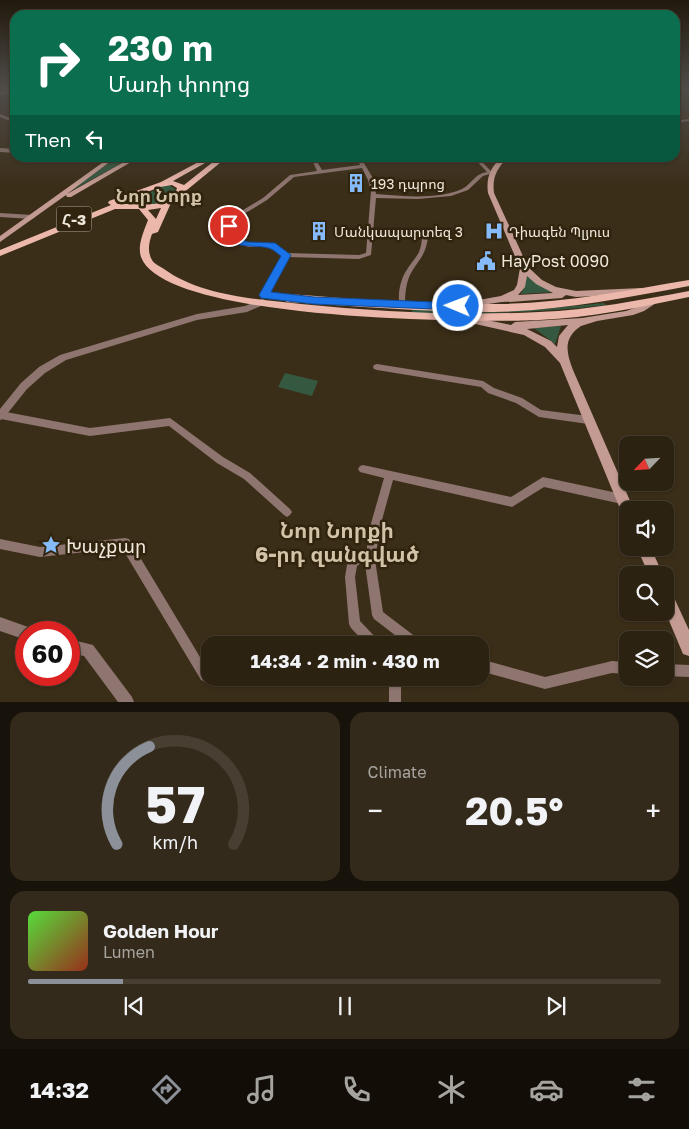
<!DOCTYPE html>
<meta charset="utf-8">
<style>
:root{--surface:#2c2212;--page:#342a1b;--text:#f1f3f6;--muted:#a6a49f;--line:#483f32;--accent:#8c9099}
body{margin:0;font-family:"Golos Text","Noto Sans Armenian",sans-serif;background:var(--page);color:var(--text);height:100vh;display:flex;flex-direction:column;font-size:19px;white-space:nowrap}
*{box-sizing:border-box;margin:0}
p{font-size:16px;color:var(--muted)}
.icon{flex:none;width:28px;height:28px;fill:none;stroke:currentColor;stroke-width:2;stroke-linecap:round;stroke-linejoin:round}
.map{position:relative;height:702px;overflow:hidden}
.sheet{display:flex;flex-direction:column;gap:10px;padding:10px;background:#18130a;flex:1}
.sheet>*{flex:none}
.guide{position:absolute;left:10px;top:10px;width:670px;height:152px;border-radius:15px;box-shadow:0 1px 4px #0004,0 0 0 1px var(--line);background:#0b6e4f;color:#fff;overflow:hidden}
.needle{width:32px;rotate:245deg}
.controls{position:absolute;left:619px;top:436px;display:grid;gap:10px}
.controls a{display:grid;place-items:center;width:55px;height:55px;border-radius:10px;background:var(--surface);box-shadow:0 1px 4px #0004,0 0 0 1px var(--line);font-size:25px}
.speed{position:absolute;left:15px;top:621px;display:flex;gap:10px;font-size:25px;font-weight:700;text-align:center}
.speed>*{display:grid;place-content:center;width:65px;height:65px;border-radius:50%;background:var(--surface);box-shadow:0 1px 4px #0004,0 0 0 1px var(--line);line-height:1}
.speed .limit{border:8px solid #d22;background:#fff;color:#111}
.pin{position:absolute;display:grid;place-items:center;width:42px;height:42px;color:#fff;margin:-21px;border:2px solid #fff;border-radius:50%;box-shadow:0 1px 5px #0007}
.me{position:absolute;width:55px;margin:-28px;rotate:271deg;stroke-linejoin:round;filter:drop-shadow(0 0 4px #0008)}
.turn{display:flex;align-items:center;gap:18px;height:105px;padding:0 15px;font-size:22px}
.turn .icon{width:65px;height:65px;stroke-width:2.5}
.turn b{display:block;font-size:35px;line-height:42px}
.then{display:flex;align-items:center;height:48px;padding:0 15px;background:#0003;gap:10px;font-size:19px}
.big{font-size:38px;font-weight:700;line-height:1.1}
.sheet .widget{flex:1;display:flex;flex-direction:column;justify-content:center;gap:8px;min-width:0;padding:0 18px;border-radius:15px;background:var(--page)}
.sheet .dial{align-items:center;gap:0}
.dial svg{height:130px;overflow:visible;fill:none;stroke:var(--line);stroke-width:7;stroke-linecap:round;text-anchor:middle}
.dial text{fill:var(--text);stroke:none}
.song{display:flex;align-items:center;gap:15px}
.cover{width:60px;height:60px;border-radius:8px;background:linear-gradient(135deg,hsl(110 70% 55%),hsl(10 70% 35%))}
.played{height:5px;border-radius:2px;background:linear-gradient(90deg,var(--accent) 15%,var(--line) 15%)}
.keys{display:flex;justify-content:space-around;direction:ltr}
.heat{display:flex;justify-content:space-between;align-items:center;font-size:28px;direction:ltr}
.sheet .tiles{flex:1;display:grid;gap:10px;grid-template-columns:1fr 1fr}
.widget:last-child{grid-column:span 2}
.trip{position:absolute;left:201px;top:636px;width:288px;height:50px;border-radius:15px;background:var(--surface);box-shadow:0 1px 4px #0004,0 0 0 1px var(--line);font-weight:700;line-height:50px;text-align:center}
.tabs{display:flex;height:80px;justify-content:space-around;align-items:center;background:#120e07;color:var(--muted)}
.tabs .icon{width:35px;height:35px}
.tabs .current{color:var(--accent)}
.tabs b{font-size:22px;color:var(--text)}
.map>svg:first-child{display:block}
.green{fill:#355841}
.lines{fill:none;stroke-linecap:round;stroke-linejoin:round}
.minor{fill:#8e756f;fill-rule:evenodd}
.tertiary{fill:#8e756f;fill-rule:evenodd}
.secondary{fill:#c39b92;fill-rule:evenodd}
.primary{fill:#ecb8ac;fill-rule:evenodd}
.route{fill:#1a73e8;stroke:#114b97}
.labels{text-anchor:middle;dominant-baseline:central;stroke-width:5;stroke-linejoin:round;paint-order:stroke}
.far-poi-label{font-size:14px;fill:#efe7da;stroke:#31240e;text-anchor:start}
.shield{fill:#31240e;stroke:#b6ac9d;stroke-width:1}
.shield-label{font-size:15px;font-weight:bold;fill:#efe7da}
.poi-label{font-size:16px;fill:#efe7da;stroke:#31240e;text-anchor:start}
.far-district-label{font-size:18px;font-weight:bold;fill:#d2c2a8;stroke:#31240e}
.near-poi-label{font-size:19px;fill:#efe7da;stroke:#31240e;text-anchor:start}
.near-neighbourhood-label{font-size:21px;font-weight:bold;fill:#d2c2a8;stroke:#31240e}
</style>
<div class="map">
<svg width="689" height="702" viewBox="0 0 689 702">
<rect width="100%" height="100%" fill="#3b2e18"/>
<!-- green -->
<path class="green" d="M 116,158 L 131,158 L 67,193 Z
M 169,185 L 176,190 C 166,202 154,209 139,203 L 142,197 L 162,186 Z
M 526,273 L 553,292 L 521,294 L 525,285 Z
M 604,303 L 606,305 C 541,313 478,314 412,313 L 412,309 L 546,309 Z
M 561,326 L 555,344 L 534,328 Z
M 285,373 L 318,381 L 312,396 L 278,387 Z"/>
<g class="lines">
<!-- minor -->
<path class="minor" d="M 12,89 L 13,91 L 0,95 L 0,93 Z
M 0,114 L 15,120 L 15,123 L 0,117 Z
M 311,158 L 315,158 L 322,170 L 360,165 L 357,158 L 361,158 L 374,180 L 376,194 C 402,196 438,200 462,189 C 472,184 474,174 487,172 L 474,158 L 478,158 L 493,173 L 483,176 L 468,190 L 451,196 L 418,199 L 376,198 L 371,255 L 359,259 L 288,257 L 266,297 L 262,297 L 261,295 L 283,256 L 271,247 L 248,247 L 230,239 L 226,226 L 228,219 L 263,198 L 290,175 L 317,171 ZM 362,168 L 368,180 L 371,191 L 366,253 L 359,255 L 287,253 L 274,244 L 249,243 L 235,237 L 232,226 L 234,220 L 267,200 L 294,177 Z
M 0,213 L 32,215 L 35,217 L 32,219 L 0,217 Z
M 425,234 L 428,236 C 426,255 420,258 411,273 C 406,282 405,294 405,305 L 404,307 L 400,307 C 397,295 400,279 408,268 C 411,263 416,258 419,252 C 421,247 422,241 422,236 Z
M 377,364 L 483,381 L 494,388 L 522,398 L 541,410 L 588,416 L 591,417 L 592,420 L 591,423 L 588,424 L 539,417 L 516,403 L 488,393 L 481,387 L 377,370 L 374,369 L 373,367 L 374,365 Z
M 1,411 L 90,428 L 170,418 L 223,457 L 250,473 L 290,509 L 292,512 L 290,515 L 287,517 L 284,515 L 244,479 L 217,463 L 169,426 L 90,436 L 1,419 L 0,418 L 0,412 Z
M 363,465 L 511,497 L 543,477 L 622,494 L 625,496 L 627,499 L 625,502 L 622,504 L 544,487 L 512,507 L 393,480 L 380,527 L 375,560 L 383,612 L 421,641 L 423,645 L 408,645 L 374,619 L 372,615 L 365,564 L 361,563 L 357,566 L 355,577 L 360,621 L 379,641 L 381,645 L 367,645 L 351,628 L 349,624 L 345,577 L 348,559 L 360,553 L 366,554 L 370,527 L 384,478 L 360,472 L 358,469 L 360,466 Z
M 125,538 L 129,539 L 209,672 L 210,678 L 209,680 L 205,682 L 201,680 L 122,548 L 40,557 L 0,549 L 0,539 L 40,547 Z
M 480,659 L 545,677 L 612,661 L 628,662 L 628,674 L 612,673 L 545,689 L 480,671 Z
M 665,664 L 689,665 L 689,677 L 665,676 Z
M 389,678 L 401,678 L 401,702 L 389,702 Z"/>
<!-- tertiary -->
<path class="tertiary" d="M 676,88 L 683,88 L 689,90 L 689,93 Z
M 689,119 L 689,121 L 675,123 L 675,121 Z
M 0,148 L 15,149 L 15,153 L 0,152 Z
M 92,158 L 114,158 L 111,160 L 94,160 Z
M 262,299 L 265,300 L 266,302 L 265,304 L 247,312 L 197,320 L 66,360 L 45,373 L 27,389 L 3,419 L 0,420 L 0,409 L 21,383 L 39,367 L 60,355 L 197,314 L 245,306 Z
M 0,617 L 31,628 L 33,632 L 26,632 L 26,640 L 0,631 Z
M 69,639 L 93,645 L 132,697 L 134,702 L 118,702 L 84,656 L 69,653 Z"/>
<!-- secondary -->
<path class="secondary" d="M 109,158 L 115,158 L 67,194 L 131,158 L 138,158 L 71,197 L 67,197 L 66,195 L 0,242 L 0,236 Z
M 501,158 L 507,158 C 497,169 492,177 494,193 L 528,267 L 542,280 L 556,287 L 576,291 L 641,288 L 644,289 L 645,291 L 644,293 L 576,297 L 566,295 L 562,298 L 510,302 C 505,300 468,308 459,309 L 456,308 L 454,306 L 456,304 L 501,296 L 514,290 L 517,285 L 520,268 L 488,193 C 486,178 490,168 501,158 ZM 527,276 L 536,284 L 553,293 L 518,295 L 525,287 Z
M 653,298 L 658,301 L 656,303 L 644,311 L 633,315 L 597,321 L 581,326 C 563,338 566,352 573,370 L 634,510 L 628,510 L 628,517 L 623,516 L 560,363 L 545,347 L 524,335 L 462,321 L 457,318 L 462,315 L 511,325 L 515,322 L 582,318 L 626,311 L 637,307 ZM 568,325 L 559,336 L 557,347 L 551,341 L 527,329 Z
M 637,548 L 651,548 L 663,575 L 649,575 Z
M 665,587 L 670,589 L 689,630 L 689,656 L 683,654 L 665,611 Z"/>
<!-- primary -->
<path class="primary" d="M 206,158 L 214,158 L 173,181 L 184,185 L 218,158 L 226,158 L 171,203 L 158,232 L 152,234 C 149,242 147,252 152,260 C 154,264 160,266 164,269 C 201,296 256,299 301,304 C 380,312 460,316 539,312 C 590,310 640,300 689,291 L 689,297 C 640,307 590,318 539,320 C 476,323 164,321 141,257 C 137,245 144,231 148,220 L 139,209 L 115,209 L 0,256 L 0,250 L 111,205 L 108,203 L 109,201 L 161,182 ZM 172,185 L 177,188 L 176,191 L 165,200 L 155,204 L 116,204 L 160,187 ZM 161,208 L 156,219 L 148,210 Z
M 689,280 L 689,286 C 624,298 559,311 493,312 C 424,312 355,306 287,302 L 282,298 L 287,294 C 355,299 424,304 493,304 C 559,304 624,291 689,280 Z"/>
</g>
<!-- sky -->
<linearGradient id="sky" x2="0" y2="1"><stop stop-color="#20190d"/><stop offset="0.47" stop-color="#4f4c48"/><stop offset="1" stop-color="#4f4c48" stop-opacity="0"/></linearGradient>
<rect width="689" height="187" fill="url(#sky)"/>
<!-- route -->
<path class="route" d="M 229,224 L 232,225 L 233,233 L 240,239 L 248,242 L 275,243 L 291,255 L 271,292 L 314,297 L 458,303 L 463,306 L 458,310 L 314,304 L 261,298 L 259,295 L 281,256 C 278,254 274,250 271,249 C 255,242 226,254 224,226 Z"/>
<!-- icons -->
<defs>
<g id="building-bare" transform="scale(1.5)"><path d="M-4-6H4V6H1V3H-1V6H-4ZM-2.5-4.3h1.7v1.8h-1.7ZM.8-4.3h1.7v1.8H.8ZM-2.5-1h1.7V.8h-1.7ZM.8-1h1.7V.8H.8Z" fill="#86bbfb" stroke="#31240e" stroke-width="2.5" paint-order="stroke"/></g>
<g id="hospital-bare" transform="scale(1.5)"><path d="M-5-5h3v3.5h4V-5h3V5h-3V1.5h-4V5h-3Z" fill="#86bbfb" stroke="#31240e" stroke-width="2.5" paint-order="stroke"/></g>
<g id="civic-bare" transform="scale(1.5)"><path d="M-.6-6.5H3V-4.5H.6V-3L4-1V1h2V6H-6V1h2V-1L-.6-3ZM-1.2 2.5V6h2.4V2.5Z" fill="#86bbfb" stroke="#31240e" stroke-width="2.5" paint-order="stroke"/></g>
<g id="sight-bare" transform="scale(1.5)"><path d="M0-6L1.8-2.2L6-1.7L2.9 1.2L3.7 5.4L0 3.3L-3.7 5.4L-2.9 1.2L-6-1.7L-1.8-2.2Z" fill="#86bbfb" stroke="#31240e" stroke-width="2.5" paint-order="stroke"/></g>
</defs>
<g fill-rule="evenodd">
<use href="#building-bare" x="356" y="183"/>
<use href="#building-bare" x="319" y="231"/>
<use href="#hospital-bare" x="494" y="231"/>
<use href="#civic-bare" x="486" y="261"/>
<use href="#sight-bare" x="51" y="545"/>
</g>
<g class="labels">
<!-- far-poi labels -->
<g class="far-poi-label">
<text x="371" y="183">193 դպրոց</text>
<text x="334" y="231">Մանկապարտեզ 3</text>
<text x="509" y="231">Դիագեն Պլյուս</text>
</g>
<!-- shield labels -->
<rect class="shield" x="56.5" y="206.5" width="35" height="25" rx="4"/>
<g class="shield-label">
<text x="74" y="219">Հ-3</text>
</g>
<!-- poi labels -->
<g class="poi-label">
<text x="501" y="261">HayPost 0090</text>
</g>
<!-- far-district labels -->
<g class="far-district-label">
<text x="159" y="195">Նոր Նորք</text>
</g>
<!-- near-poi labels -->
<g class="near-poi-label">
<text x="66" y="545">Խաչքար</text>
</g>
<!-- near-neighbourhood labels -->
<g class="near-neighbourhood-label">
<text x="337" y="530">Նոր Նորքի<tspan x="337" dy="24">6-րդ զանգված</tspan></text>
</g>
</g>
</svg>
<div class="controls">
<a><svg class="needle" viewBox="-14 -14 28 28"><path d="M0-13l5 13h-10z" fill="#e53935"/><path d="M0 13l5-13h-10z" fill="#a6a49f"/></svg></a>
<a><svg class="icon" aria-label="sound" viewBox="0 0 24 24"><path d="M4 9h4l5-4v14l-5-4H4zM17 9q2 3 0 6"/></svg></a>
<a><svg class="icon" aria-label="search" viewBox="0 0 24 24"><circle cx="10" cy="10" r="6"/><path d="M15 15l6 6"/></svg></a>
<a><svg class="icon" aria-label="layers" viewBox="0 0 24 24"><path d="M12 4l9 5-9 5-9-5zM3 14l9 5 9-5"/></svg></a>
</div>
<div class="speed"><div class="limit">60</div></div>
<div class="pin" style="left:229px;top:226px;background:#d93025"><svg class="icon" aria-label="arrive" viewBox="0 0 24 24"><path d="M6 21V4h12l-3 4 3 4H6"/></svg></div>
<svg class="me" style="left:458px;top:306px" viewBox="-20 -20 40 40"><circle r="17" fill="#1a73e8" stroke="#fff" stroke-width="3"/><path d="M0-11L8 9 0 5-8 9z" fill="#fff"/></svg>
<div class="trip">14:34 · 2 min · 430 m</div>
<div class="guide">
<div class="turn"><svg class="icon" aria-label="right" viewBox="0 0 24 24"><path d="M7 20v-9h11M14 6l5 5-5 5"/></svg><div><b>230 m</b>Մառի փողոց</div></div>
<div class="then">Then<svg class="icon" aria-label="left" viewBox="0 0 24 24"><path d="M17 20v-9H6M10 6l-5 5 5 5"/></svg></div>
</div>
</div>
<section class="sheet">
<div class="tiles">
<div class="widget dial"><svg viewBox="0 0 100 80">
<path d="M14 69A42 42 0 1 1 86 69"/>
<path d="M14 69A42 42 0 0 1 34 9" stroke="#8c9099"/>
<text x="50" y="56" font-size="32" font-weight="700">57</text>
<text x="50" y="72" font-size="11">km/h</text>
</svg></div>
<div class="widget"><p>Climate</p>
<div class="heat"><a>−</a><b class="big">20.5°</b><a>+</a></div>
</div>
<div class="widget">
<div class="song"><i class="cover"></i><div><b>Golden Hour</b><p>Lumen</p></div></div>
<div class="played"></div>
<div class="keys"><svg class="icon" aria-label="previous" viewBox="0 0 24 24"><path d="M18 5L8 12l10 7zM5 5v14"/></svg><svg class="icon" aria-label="pause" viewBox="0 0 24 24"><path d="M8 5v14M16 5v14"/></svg><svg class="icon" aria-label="next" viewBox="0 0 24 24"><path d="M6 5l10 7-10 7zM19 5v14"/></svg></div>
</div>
</div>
</section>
<nav class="tabs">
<b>14:32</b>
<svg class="icon current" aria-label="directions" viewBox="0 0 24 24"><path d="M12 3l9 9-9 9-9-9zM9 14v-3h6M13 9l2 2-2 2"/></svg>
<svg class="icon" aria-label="music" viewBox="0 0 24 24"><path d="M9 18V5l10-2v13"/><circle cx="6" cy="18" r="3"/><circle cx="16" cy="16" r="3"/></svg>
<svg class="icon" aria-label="phone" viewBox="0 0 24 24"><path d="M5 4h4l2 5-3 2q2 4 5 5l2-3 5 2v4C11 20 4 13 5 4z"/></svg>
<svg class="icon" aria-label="climate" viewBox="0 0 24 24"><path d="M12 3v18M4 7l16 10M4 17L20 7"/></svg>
<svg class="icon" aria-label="car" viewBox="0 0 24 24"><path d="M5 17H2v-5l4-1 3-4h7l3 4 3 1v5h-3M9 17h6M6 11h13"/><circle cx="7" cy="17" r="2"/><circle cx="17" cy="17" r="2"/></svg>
<svg class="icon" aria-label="filters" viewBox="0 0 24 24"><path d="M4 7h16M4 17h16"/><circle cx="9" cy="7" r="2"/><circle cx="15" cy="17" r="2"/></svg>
</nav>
